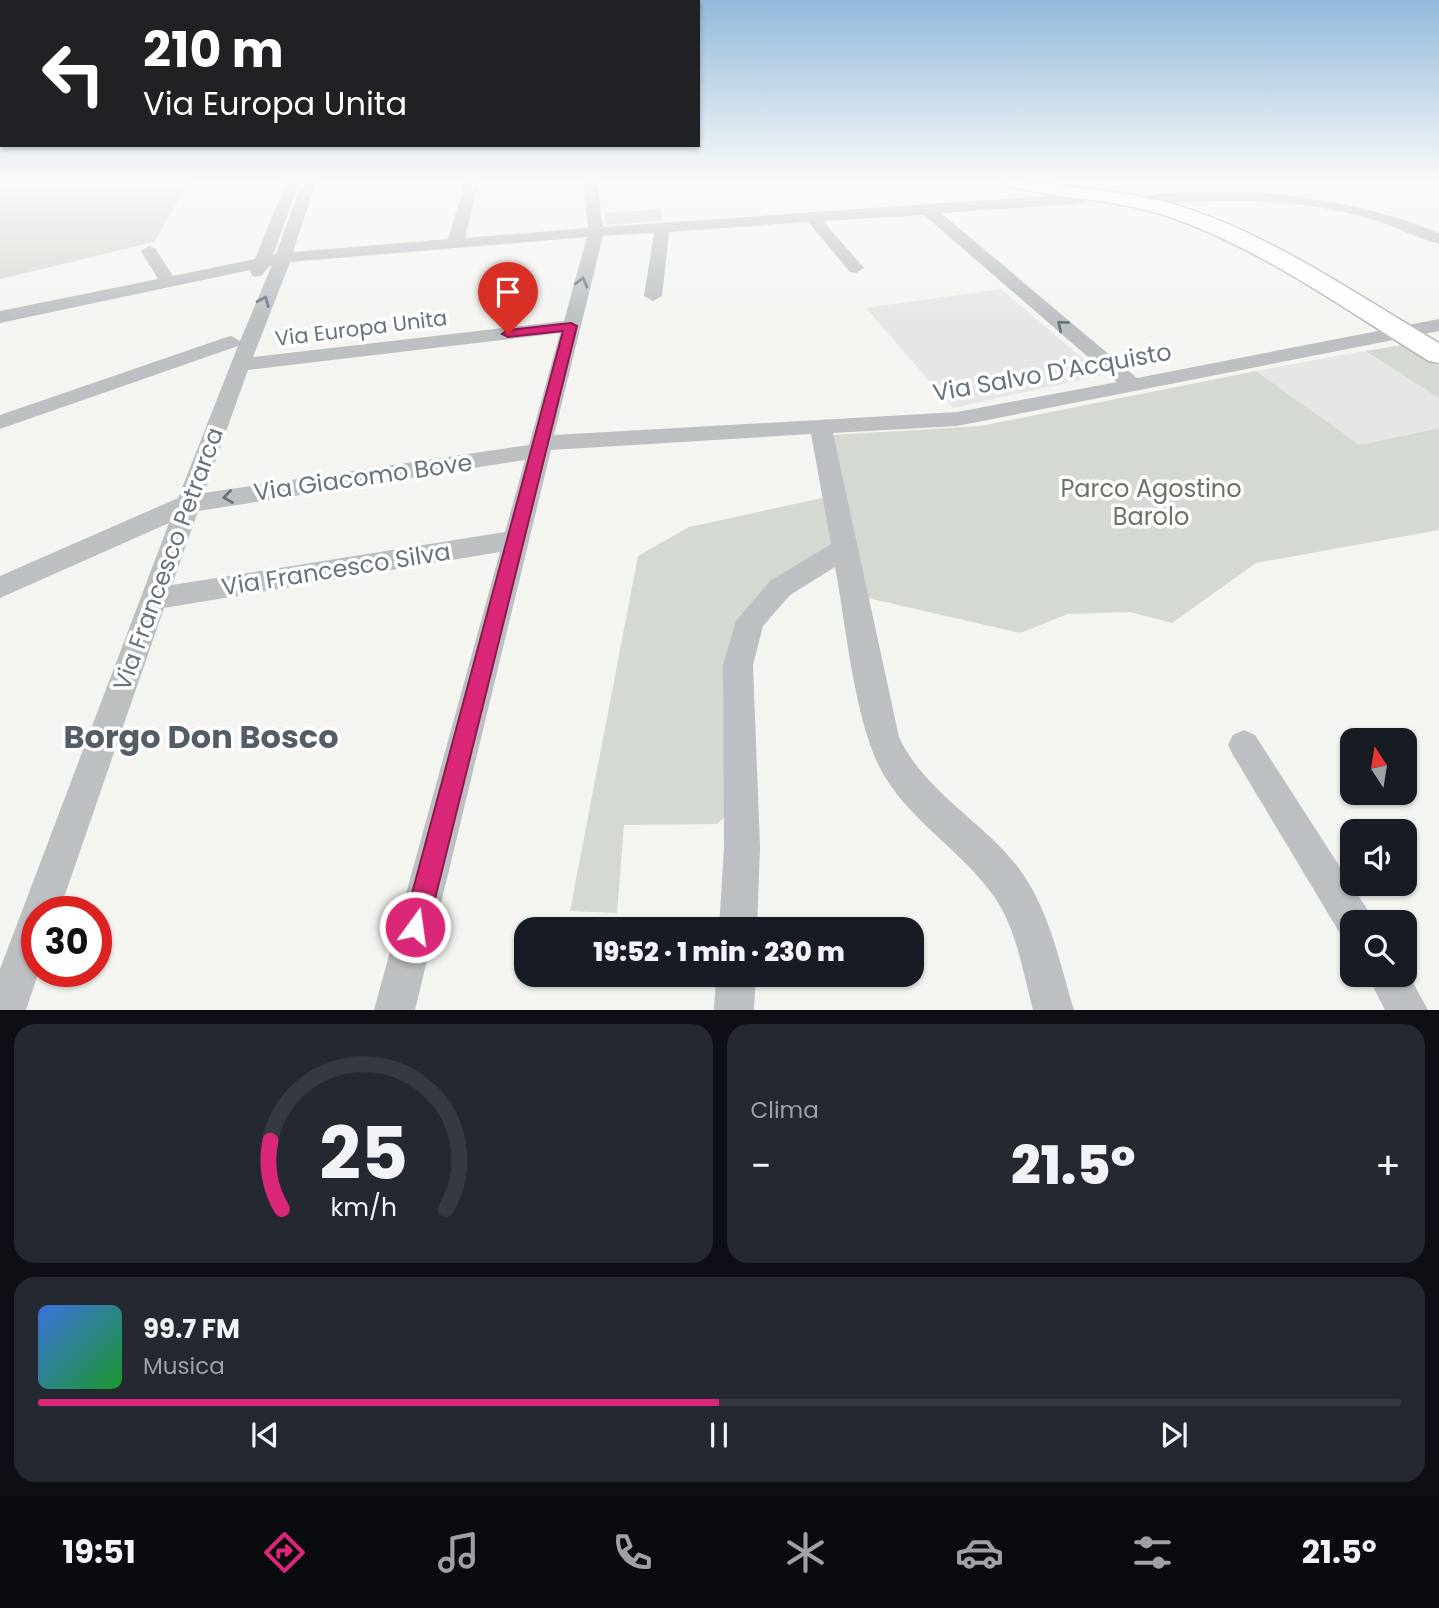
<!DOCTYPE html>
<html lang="it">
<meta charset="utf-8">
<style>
:root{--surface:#171b24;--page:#242831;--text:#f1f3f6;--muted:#9ea1a6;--line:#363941;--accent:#db2777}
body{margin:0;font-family:Poppins,sans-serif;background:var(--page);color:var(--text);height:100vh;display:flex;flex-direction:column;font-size:26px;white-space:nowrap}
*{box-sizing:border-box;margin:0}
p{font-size:23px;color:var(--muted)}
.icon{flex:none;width:38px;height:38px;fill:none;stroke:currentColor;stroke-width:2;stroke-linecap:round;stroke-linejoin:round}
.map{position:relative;height:1010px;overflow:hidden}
.sheet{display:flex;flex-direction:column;gap:14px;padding:14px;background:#0d0f14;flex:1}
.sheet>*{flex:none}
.banner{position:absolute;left:0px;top:0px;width:700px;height:147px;box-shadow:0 2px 5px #0004;background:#202124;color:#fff;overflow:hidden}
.needle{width:46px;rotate:348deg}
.buttons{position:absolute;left:1340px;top:728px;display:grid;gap:14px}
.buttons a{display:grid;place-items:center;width:77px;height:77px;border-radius:14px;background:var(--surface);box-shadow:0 2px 5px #0004;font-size:35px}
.speed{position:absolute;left:21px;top:896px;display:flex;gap:14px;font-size:35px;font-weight:700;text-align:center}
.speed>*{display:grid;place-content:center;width:91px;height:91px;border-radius:50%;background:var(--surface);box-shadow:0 2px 5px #0004;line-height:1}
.speed .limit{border:10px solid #d22;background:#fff;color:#111}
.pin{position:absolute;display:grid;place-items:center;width:60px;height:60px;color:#fff;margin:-72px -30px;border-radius:50% 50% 50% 0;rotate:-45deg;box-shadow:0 0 7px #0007}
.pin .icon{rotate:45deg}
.me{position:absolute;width:77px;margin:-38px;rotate:14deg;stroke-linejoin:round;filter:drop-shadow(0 0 5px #0008)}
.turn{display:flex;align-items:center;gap:24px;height:147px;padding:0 28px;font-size:32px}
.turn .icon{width:91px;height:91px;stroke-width:2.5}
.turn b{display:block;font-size:49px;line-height:60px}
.big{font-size:52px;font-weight:800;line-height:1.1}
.sheet .widget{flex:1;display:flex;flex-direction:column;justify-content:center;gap:10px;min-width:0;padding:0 24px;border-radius:21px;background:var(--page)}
.sheet .dial{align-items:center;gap:0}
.dial svg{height:182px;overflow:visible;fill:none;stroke:var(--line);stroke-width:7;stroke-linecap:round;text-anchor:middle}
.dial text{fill:var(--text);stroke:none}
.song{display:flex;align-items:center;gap:21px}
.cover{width:84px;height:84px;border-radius:10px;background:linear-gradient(135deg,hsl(220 70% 55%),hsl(130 70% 35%))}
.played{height:7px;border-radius:4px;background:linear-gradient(90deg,var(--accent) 50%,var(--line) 50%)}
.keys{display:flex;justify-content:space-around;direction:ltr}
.heat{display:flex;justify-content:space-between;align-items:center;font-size:38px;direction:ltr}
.sheet .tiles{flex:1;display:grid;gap:14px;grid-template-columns:1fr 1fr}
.widget:last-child{grid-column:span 2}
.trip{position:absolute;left:514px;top:917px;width:410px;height:70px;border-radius:21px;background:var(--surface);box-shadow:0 2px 5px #0004;font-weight:800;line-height:70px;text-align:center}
.tab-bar{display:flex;height:112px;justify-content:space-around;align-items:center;background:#090b0e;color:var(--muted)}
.tab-bar .icon{width:49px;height:49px}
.tab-bar .current{color:var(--accent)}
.tab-bar b{font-size:32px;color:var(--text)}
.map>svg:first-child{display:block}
.built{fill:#e5e6e5}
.green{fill:#d4d9d1}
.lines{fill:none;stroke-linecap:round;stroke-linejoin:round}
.secondary-casing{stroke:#b1b5b9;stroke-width:3}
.street{fill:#bcc0c3;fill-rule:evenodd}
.secondary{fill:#fff;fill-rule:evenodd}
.oneway{stroke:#66747f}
.route{fill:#db2777;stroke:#8e194d;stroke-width:2}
.labels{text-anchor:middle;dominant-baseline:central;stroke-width:7;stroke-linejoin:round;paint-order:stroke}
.far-street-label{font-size:21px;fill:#66747f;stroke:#fff}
.street-label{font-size:24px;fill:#66747f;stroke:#fff}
.park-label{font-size:24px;fill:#687764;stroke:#fff}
.near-neighbourhood-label{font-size:32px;font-weight:bold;fill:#535d65;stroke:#fff}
</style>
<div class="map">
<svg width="1439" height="1010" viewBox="0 0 1439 1010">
<rect width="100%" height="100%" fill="#f4f4f1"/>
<!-- built -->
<path class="built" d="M 1001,289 L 1102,375 L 953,408 L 866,308 Z
M 1364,351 L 1439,398 L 1439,428 L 1360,445 L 1256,371 Z"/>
<!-- green -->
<path class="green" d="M 0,182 L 189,182 L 154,242 L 0,279 Z
M 661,209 L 664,221 L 606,225 L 604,213 Z
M 1402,345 L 1439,366 L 1439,398 L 1365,351 Z
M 1256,371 L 1360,445 L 1439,428 L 1439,530 L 1256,563 L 1172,623 L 1130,612 L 1068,614 L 1020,633 L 855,595 L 847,548 L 750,621 L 741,802 L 717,824 L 624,825 L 617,913 L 570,911 L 638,556 L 689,527 L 836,495 L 833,435 L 981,426 Z"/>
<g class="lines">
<!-- secondary casing -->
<g class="secondary-casing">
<path id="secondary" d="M 1007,182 C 1032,181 1056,185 1081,188 C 1116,192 1152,197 1186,208 C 1276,238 1357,295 1439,343 L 1439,363 L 1429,361 C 1346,310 1265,251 1173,218 C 1121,199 1063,200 1010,186 Z"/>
</g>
<!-- street -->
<path class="street" d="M 286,182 L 298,185 L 273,255 L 276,254 L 302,182 L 316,182 L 293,252 L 448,239 L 465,182 L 479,182 L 465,238 L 588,228 L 583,182 L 597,182 L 603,227 L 1087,193 L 1094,197 L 1092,200 L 1076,204 L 941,213 L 1137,378 L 1439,319 L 1439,331 L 957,426 L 833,433 L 899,737 C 924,791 981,820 1017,866 C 1049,907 1059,961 1074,1010 L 1033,1010 C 1022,969 1016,924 990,891 C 957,847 906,818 880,768 C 854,717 846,625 835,567 L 790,595 L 763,626 L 753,665 L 760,847 L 757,929 L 719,929 L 724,847 L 723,665 L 736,621 L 770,581 L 831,544 L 811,434 L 551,450 L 415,1010 L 374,1010 L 500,552 L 164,608 L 59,912 L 37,912 L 39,971 L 26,1010 L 0,1010 L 0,969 L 169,523 L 0,598 L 0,576 L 178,498 L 238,346 L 0,429 L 0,415 L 224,338 L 231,336 L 240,341 L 272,265 C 263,269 266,279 252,276 L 250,270 L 0,323 L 0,311 L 158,279 L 141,251 L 149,246 L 155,248 L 173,276 L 255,259 ZM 924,215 L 1117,382 L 957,412 L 554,435 L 603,236 L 654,233 L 644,296 L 653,301 L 662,296 L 669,232 L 808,222 L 850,272 L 856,273 L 864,268 L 823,221 ZM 587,237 L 564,321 L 253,357 L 290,262 ZM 560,333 L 529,445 L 204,493 L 248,370 ZM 525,460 L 505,532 L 172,585 L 198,511 Z
M 1252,192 C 1317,197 1378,208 1439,233 L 1439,244 C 1413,237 1389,223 1363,217 C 1289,197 1212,198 1137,206 L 1130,202 C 1144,189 1229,192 1252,192 Z
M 1244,730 L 1255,735 L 1367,909 L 1373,922 L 1353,922 L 1353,941 L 1341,935 L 1233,755 L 1228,745 L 1233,735 Z
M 1405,968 L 1428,1010 L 1385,1010 L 1367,975 L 1405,975 Z
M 716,975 L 756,975 L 754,1010 L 714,1010 Z"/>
<!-- secondary -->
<use href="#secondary" class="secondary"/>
</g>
<!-- one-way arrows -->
<defs><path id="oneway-chevron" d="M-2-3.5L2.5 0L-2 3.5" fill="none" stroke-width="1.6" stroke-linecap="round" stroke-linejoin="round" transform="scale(1.75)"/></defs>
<g class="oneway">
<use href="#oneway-chevron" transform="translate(582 282) rotate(-75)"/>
<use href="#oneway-chevron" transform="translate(264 301) rotate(-67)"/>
<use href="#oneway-chevron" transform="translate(1062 325) rotate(-140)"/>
<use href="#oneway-chevron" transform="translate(228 497) rotate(172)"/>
</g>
<!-- sky -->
<linearGradient id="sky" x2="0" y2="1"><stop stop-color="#93b9da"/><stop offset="0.56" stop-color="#fafaf9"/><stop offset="1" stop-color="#fafaf9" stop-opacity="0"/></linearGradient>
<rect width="1439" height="323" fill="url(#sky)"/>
<!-- route -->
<path class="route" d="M 571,323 L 577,326 L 428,927 L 424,935 L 415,939 L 407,935 L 403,927 L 563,331 L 508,337 L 502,334 L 508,330 Z"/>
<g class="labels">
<!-- far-street labels -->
<g class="far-street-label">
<text transform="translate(361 328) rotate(-7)">Via Europa Unita</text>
</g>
<!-- street labels -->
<g class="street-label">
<text transform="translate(1052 372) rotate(-10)">Via Salvo D'Acquisto</text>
<text transform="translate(363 477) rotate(-8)">Via Giacomo Bove</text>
<text transform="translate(168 559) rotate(-70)">Via Francesco Petrarca</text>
<text transform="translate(336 569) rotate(-9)">Via Francesco Silva</text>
</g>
<!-- park labels -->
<g class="park-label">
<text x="1151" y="488">Parco Agostino<tspan x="1151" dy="28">Barolo</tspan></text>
</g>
<!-- near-neighbourhood labels -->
<g class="near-neighbourhood-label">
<text x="201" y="736">Borgo Don Bosco</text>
</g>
</g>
</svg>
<div class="buttons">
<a><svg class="needle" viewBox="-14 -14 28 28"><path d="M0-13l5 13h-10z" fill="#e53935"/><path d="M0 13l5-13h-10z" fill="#9ea1a6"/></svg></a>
<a><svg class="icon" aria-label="sound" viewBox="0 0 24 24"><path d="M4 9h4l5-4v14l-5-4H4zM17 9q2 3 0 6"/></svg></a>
<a><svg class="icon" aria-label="search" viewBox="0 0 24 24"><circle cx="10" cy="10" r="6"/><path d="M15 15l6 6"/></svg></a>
</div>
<div class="speed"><div class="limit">30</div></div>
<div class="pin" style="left:508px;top:334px;background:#d93025"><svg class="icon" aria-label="arrive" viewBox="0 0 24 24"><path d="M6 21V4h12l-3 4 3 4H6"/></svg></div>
<svg class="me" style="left:415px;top:927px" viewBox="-20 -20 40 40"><circle r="17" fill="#db2777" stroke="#fff" stroke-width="3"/><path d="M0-11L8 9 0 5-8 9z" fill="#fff"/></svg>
<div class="trip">19:52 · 1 min · 230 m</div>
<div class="banner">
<div class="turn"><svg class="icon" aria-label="left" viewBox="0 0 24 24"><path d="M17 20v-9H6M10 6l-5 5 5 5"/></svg><div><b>210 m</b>Via Europa Unita</div></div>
</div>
</div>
<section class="sheet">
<div class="tiles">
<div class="widget dial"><svg viewBox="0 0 100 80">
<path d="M14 69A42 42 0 1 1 86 69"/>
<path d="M14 69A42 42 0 0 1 9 39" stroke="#db2777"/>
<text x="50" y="56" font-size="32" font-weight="700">25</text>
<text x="50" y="72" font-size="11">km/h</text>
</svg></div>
<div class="widget"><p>Clima</p>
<div class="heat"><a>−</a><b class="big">21.5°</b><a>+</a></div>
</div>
<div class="widget">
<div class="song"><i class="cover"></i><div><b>99.7 FM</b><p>Musica</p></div></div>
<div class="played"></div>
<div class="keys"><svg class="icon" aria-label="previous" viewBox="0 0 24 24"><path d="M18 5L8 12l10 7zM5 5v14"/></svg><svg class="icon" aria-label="pause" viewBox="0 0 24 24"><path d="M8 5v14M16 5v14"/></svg><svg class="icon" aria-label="next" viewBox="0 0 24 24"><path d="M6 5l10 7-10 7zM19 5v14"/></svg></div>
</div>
</div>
</section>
<nav class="tab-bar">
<b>19:51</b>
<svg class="icon current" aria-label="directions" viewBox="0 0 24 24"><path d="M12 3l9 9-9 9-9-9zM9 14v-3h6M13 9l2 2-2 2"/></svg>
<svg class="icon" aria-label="music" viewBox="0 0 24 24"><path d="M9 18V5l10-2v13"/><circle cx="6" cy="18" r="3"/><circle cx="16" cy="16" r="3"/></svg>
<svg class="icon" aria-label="phone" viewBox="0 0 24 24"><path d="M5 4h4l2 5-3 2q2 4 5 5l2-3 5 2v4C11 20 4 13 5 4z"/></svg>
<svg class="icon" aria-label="climate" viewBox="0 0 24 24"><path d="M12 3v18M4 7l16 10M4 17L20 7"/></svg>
<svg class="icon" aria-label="car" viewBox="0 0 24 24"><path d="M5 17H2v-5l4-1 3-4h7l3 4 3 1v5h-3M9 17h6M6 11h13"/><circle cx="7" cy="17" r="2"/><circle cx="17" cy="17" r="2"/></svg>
<svg class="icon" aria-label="filters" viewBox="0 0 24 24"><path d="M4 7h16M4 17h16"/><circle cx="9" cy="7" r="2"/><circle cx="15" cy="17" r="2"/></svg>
<b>21.5°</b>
</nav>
